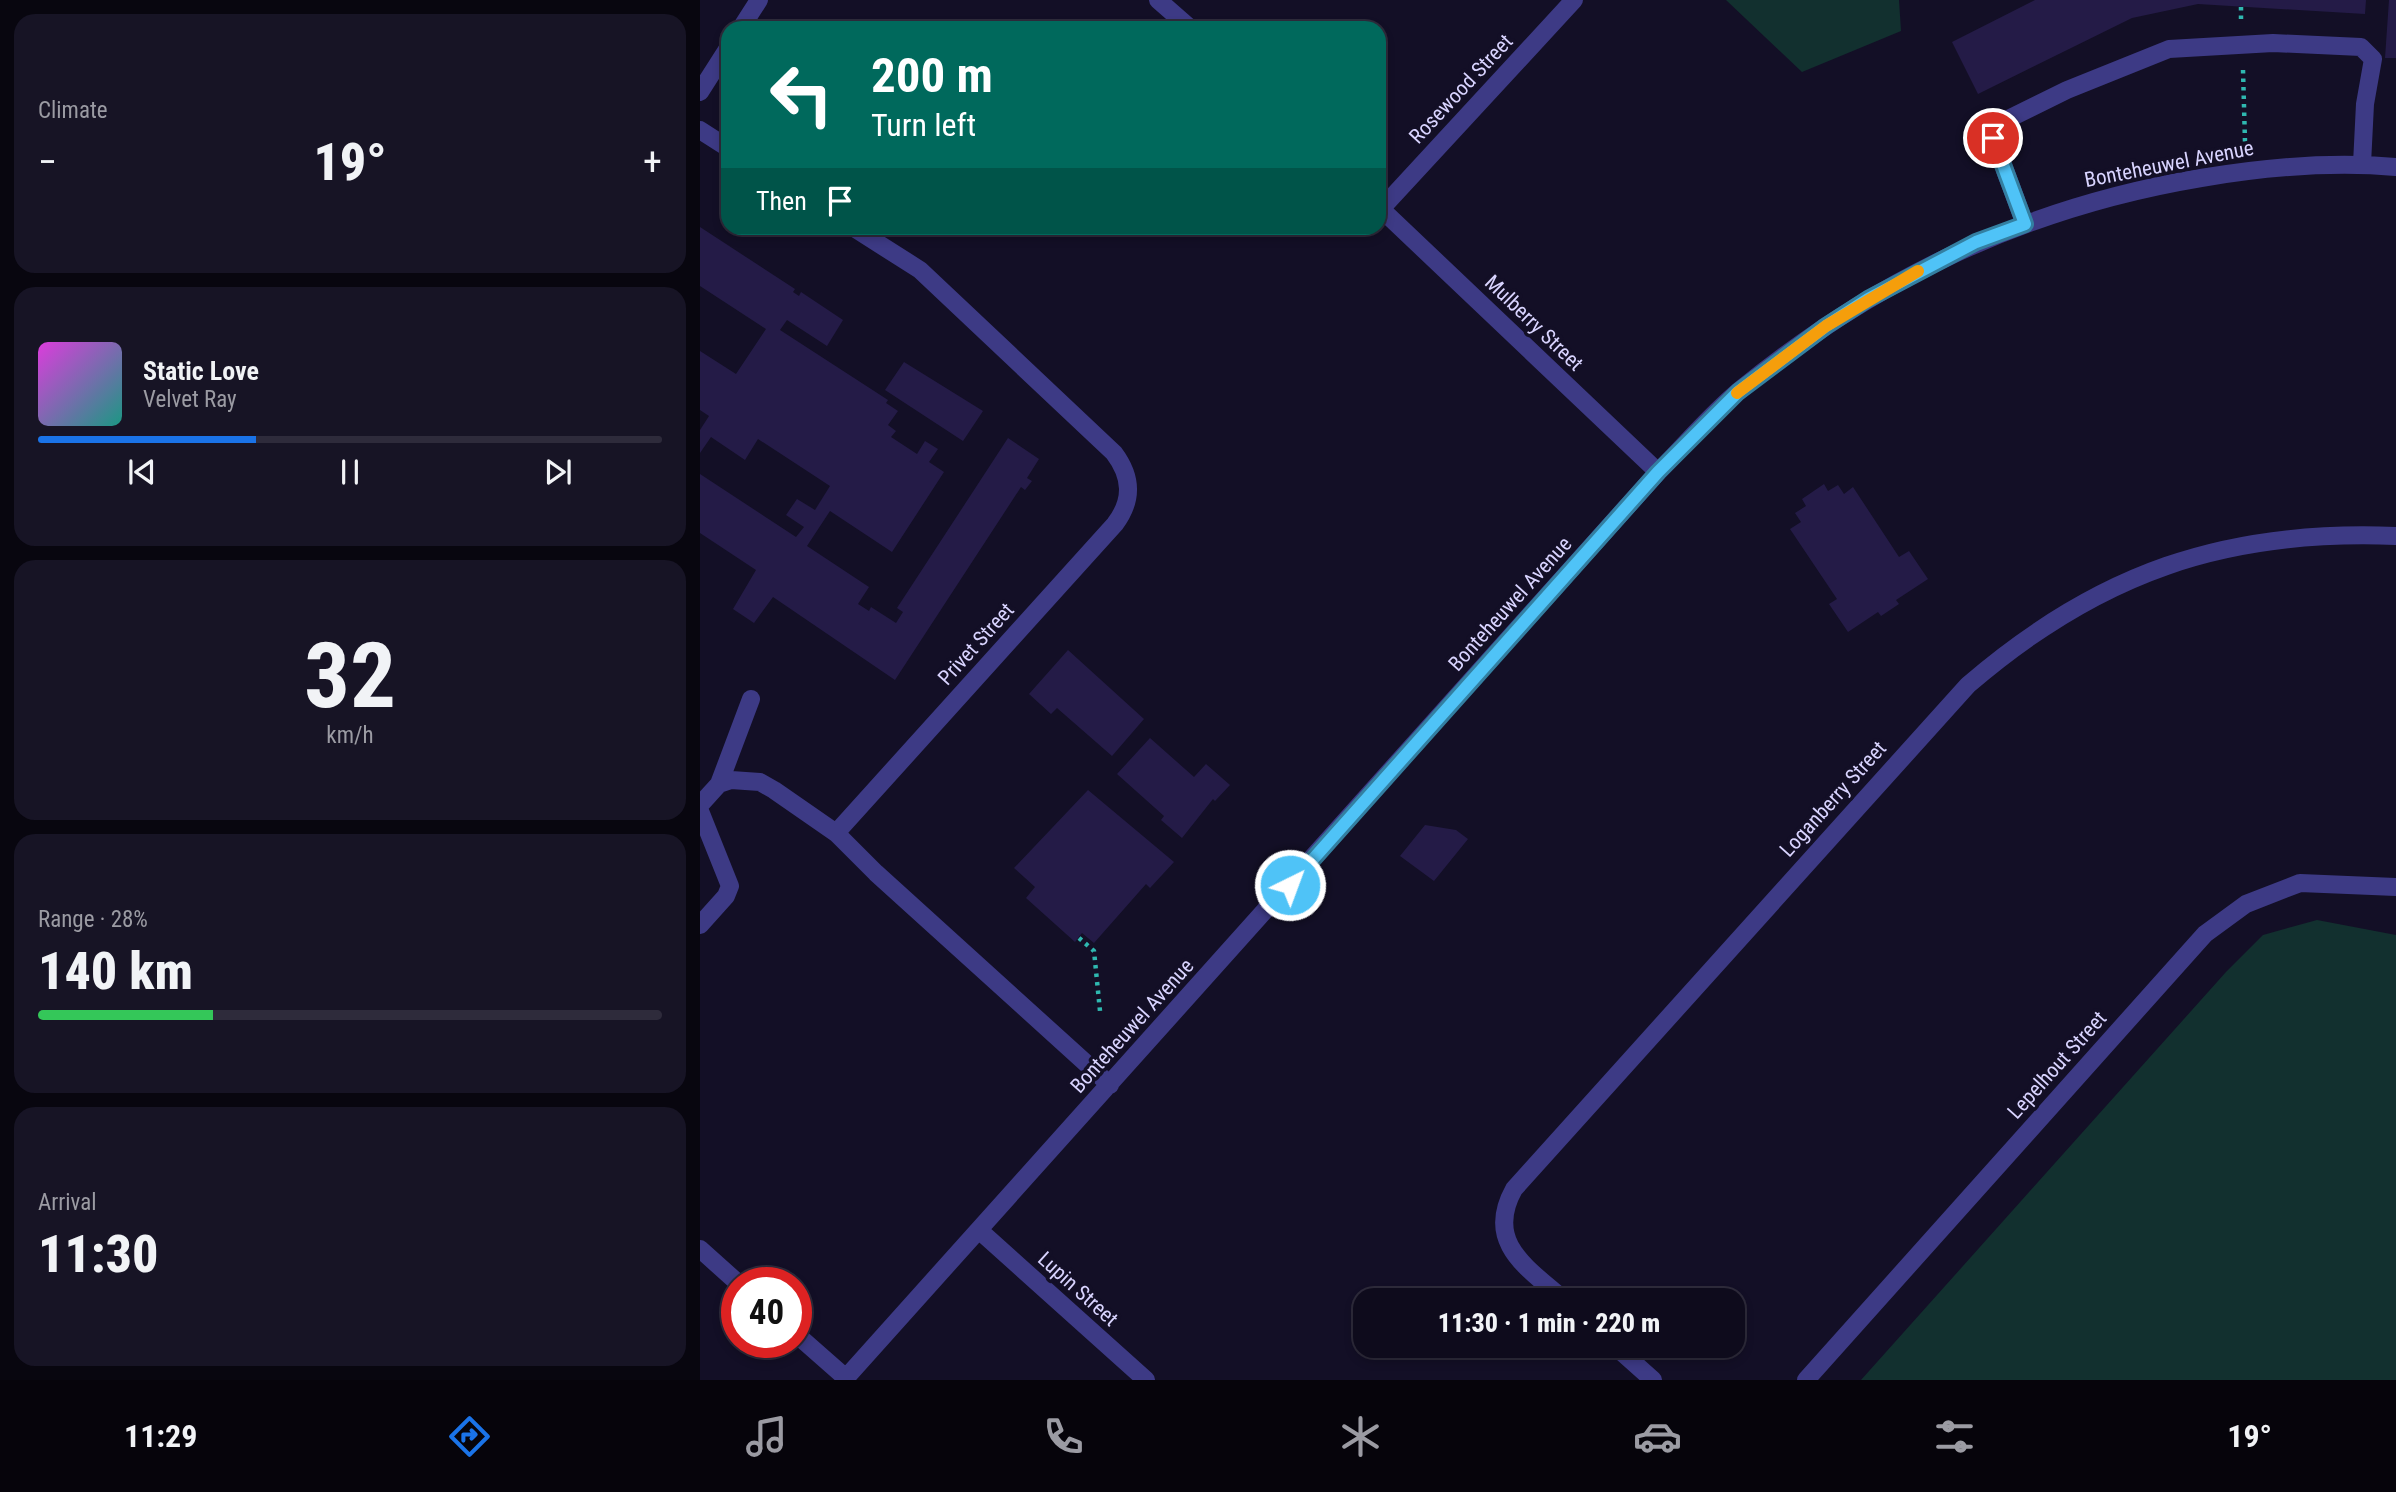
<!DOCTYPE html>
<meta charset="utf-8">
<style>
:root{--surface:#0e0b1c;--page:#171425;--text:#f1f3f6;--muted:#9b9ba3;--line:#2e2b3b;--accent:#1a73e8}
body{margin:0;font-family:"Roboto Condensed",sans-serif;background:var(--page);color:var(--text);height:100vh;display:flex;flex-direction:column;font-size:26px;white-space:nowrap}
*{box-sizing:border-box;margin:0}
p{font-size:23px;color:var(--muted)}
.icon{flex:none;width:38px;height:38px;fill:none;stroke:currentColor;stroke-width:2;stroke-linecap:round;stroke-linejoin:round}
.map{position:relative;flex:1;overflow:hidden}
.details{display:flex;flex-direction:column;gap:14px;padding:14px;background:#08060f;width:700px}
.details>*{flex:none}
.banner{position:absolute;left:21px;top:21px;width:665px;height:214px;border-radius:21px;box-shadow:0 4px 10px #0003,0 0 0 2px var(--line);background:#00695c;color:#fff;overflow:hidden}
.speed{position:absolute;left:21px;top:1267px;display:flex;gap:14px;font-size:35px;font-weight:700;text-align:center}
.speed>*{display:grid;place-content:center;width:91px;height:91px;border-radius:50%;background:var(--surface);box-shadow:0 4px 10px #0003,0 0 0 2px var(--line);line-height:1}
.speed .limit{border:10px solid #d22;background:#fff;color:#111}
.pin{position:absolute;display:grid;place-items:center;width:60px;height:60px;color:#fff;margin:-30px;border:4px solid #fff;border-radius:50%;box-shadow:0 2px 7px #0007}
.me{position:absolute;width:77px;margin:-38px;rotate:42deg;stroke-linejoin:round;filter:drop-shadow(0 0 5px #0008)}
.turn{display:flex;align-items:center;gap:24px;height:147px;padding:0 35px;font-size:32px}
.turn .icon{width:91px;height:91px;stroke-width:2.5}
.turn b{display:block;font-size:49px;line-height:60px}
.then{display:flex;align-items:center;height:66px;padding:0 35px;background:#0003;gap:14px;font-size:26px}
.big{font-size:52px;font-weight:800;line-height:1.1}
.details .card{flex:1;display:flex;flex-direction:column;justify-content:center;gap:10px;min-width:0;padding:0 24px;border-radius:21px;background:var(--page)}
.details .dial{align-items:center;gap:0}
.dial b{font-size:91px;line-height:1}
.song{display:flex;align-items:center;gap:21px}
.cover{width:84px;height:84px;border-radius:10px;background:linear-gradient(135deg,hsl(300 70% 55%),hsl(170 70% 35%))}
.played{height:7px;border-radius:4px;background:linear-gradient(90deg,var(--accent) 35%,var(--line) 35%)}
.keys{display:flex;justify-content:space-around;direction:ltr}
.heat{display:flex;justify-content:space-between;align-items:center;font-size:38px;direction:ltr}
.charge{height:10px;border-radius:5px;background:linear-gradient(90deg,#34c759 28%,var(--line) 0)}
.trip{position:absolute;left:653px;top:1288px;width:392px;height:70px;border-radius:21px;background:var(--surface);box-shadow:0 4px 10px #0003,0 0 0 2px var(--line);font-weight:800;line-height:70px;text-align:center}
.menu{display:flex;height:112px;justify-content:space-around;align-items:center;background:#06040b;color:var(--muted)}
.menu .icon{width:49px;height:49px}
.menu .on{color:var(--accent)}
.menu b{font-size:32px;color:var(--text)}
main{display:flex;flex:1;min-height:0}
.map>svg:first-child{display:block}
.green{fill:#12302f}
.building{fill:#241b47}
.lines{fill:none;stroke-linecap:round;stroke-linejoin:round}
.path{stroke:#2fb8b0;stroke-width:4.5;stroke-dasharray:3.5 5;stroke-linecap:butt}
.minor{stroke:#3d3a85;stroke-width:18}
.route-casing{stroke:#337fa1;stroke-width:18}
.route{stroke:#4fc3f7;stroke-width:12}
.slow{stroke:#f59e0b;stroke-width:12}
.labels{text-anchor:middle;dominant-baseline:central;stroke-width:7;stroke-linejoin:round;paint-order:stroke}
.street-label{font-size:21px;fill:#d9d4ff;stroke:#130f26}
</style>
<main>
<section class="details">
<div class="card"><p>Climate</p>
<div class="heat"><a>−</a><b class="big">19°</b><a>+</a></div>
</div>
<div class="card">
<div class="song"><i class="cover"></i><div><b>Static Love</b><p>Velvet Ray</p></div></div>
<div class="played"></div>
<div class="keys"><svg class="icon" aria-label="previous" viewBox="0 0 24 24"><path d="M18 5L8 12l10 7zM5 5v14"/></svg><svg class="icon" aria-label="pause" viewBox="0 0 24 24"><path d="M8 5v14M16 5v14"/></svg><svg class="icon" aria-label="next" viewBox="0 0 24 24"><path d="M6 5l10 7-10 7zM19 5v14"/></svg></div>
</div>
<div class="card dial"><b>32</b><p>km/h</p></div>
<div class="card"><p>Range · 28%</p><b class="big">140 km</b><div class="charge"></div></div>
<div class="card"><p>Arrival</p><b class="big">11:30</b></div>
</section>
<div class="map">
<svg width="1696" height="1380" viewBox="0 0 1696 1380">
<rect width="100%" height="100%" fill="#130f26"/>
<!-- green -->
<path class="green" d="M 1026,0 L 1199,0 L 1201,31 L 1102,72 Z
M 1617,920 L 1696,935 L 1696,1380 L 1161,1380 L 1526,972 L 1563,935 Z"/>
<!-- building -->
<path class="building" d="M 1335,0 L 1666,0 L 1665,14 L 1498,4 L 1432,18 L 1278,94 L 1252,42 Z
M 1689,0 L 1696,0 L 1696,58 L 1685,58 Z
M 0,227 L 95,289 L 93,292 L 99,296 L 101,292 L 143,320 L 127,346 L 87,320 L 80,330 L 188,400 L 186,403 L 198,411 L 188,425 L 196,431 L 191,437 L 217,454 L 225,441 L 238,449 L 229,462 L 244,472 L 192,552 L 130,511 L 107,546 L 169,587 L 158,604 L 169,611 L 171,607 L 196,623 L 203,612 L 197,608 L 308,438 L 339,459 L 327,478 L 332,481 L 325,490 L 321,487 L 195,680 L 73,597 L 54,623 L 33,609 L 56,570 L 0,533 L 0,474 L 96,537 L 104,527 L 86,515 L 97,499 L 115,510 L 130,486 L 58,439 L 45,460 L 11,437 L 0,453 L 0,430 L 9,416 L 0,410 L 0,351 L 36,374 L 66,329 L 0,286 Z
M 204,362 L 283,411 L 263,441 L 185,390 Z
M 1124,484 L 1128,491 L 1138,485 L 1144,494 L 1153,487 L 1199,557 L 1209,551 L 1228,579 L 1196,600 L 1199,604 L 1181,616 L 1178,612 L 1148,632 L 1129,604 L 1137,599 L 1090,529 L 1101,522 L 1095,513 L 1106,506 L 1102,499 Z
M 368,650 L 444,719 L 412,756 L 357,708 L 351,714 L 329,694 Z
M 450,738 L 494,777 L 506,764 L 530,785 L 515,801 L 513,799 L 482,838 L 461,820 L 464,816 L 417,774 Z
M 388,790 L 474,862 L 450,888 L 446,884 L 394,943 L 382,933 L 375,942 L 326,898 L 335,887 L 314,868 Z
M 725,825 L 756,830 L 768,839 L 734,881 L 700,856 Z"/>
<g class="lines">
<!-- path -->
<path class="path" d="M 1541,7 L 1541,19
M 1543,70 L 1545,142
M 379,938 L 394,951 L 400,1011"/>
<!-- minor -->
<path class="minor" d="M 458,0 L 490,28
M 41,28 L 59,0
M 0,92 L 28,48
M 0,130 L 28,148
M 679,207 L 958,472
M 681,209 L 874,0
M 1325,224 L 1293,138 L 1298,124 L 1367,90 L 1469,49 L 1573,43 L 1661,47 L 1673,59 L 1665,104 L 1662,164
M 19,784 L 51,699
M 0,805 L 19,784 L 31,780 L 60,782 L 74,790 L 136,833 L 176,873 L 410,1085
M 0,811 L 30,886 L 26,896 L 0,925
M 136,833 L 415,524 C 433,500 432,477 414,453 L 220,270 L 154,228
M 280,1231 L 446,1380
M 0,1249 L 38,1283
M 864,1300 C 828,1268 784,1243 814,1189 L 1268,685 C 1398,573 1525,529 1696,536
M 96,1334 L 146,1378
M 915,1346 L 953,1380
M 144,1380 L 958,472 C 985,445 1011,414 1040,390 C 1177,278 1327,207 1501,178 C 1566,167 1630,161 1696,167
M 1106,1380 L 1505,934 L 1546,904 L 1600,883 L 1696,887"/>
</g>
<g class="lines">
<!-- route casing -->
<g class="route-casing">
<path id="route" d="M 590,885 L 958,472 L 1038,392 L 1126,326 L 1168,299 L 1276,242 L 1325,224 L 1293,138"/>
</g>
<!-- route -->
<use href="#route" class="route"/>
<!-- slow -->
<path class="slow" d="M 1037,393 L 1126,326 L 1218,271"/>
</g>
<g class="labels">
<!-- street labels -->
<g class="street-label">
<text transform="translate(761 89) rotate(-47)">Rosewood Street</text>
<text transform="translate(1469 164) rotate(-11)">Bonteheuwel Avenue</text>
<text transform="translate(834 323) rotate(44)">Mulberry Street</text>
<text transform="translate(810 604) rotate(-48)">Bonteheuwel Avenue</text>
<text transform="translate(276 644) rotate(-48)">Privet Street</text>
<text transform="translate(1133 799) rotate(-48)">Loganberry Street</text>
<text transform="translate(432 1026) rotate(-48)">Bonteheuwel Avenue</text>
<text transform="translate(1357 1065) rotate(-48)">Lepelhout Street</text>
<text transform="translate(378 1289) rotate(42)">Lupin Street</text>
</g>
</g>
</svg>
<div class="speed"><div class="limit">40</div></div>
<div class="pin" style="left:1293px;top:138px;background:#d93025"><svg class="icon" aria-label="arrive" viewBox="0 0 24 24"><path d="M6 21V4h12l-3 4 3 4H6"/></svg></div>
<svg class="me" style="left:590px;top:885px" viewBox="-20 -20 40 40"><circle r="17" fill="#4fc3f7" stroke="#fff" stroke-width="3"/><path d="M0-11L8 9 0 5-8 9z" fill="#fff"/></svg>
<div class="trip">11:30 · 1 min · 220 m</div>
<div class="banner">
<div class="turn"><svg class="icon" aria-label="left" viewBox="0 0 24 24"><path d="M17 20v-9H6M10 6l-5 5 5 5"/></svg><div><b>200 m</b>Turn left</div></div>
<div class="then">Then<svg class="icon" aria-label="arrive" viewBox="0 0 24 24"><path d="M6 21V4h12l-3 4 3 4H6"/></svg></div>
</div>
</div>
</main>
<nav class="menu">
<b>11:29</b>
<svg class="icon on" aria-label="directions" viewBox="0 0 24 24"><path d="M12 3l9 9-9 9-9-9zM9 14v-3h6M13 9l2 2-2 2"/></svg>
<svg class="icon" aria-label="music" viewBox="0 0 24 24"><path d="M9 18V5l10-2v13"/><circle cx="6" cy="18" r="3"/><circle cx="16" cy="16" r="3"/></svg>
<svg class="icon" aria-label="phone" viewBox="0 0 24 24"><path d="M5 4h4l2 5-3 2q2 4 5 5l2-3 5 2v4C11 20 4 13 5 4z"/></svg>
<svg class="icon" aria-label="climate" viewBox="0 0 24 24"><path d="M12 3v18M4 7l16 10M4 17L20 7"/></svg>
<svg class="icon" aria-label="car" viewBox="0 0 24 24"><path d="M5 17H2v-5l4-1 3-4h7l3 4 3 1v5h-3M9 17h6M6 11h13"/><circle cx="7" cy="17" r="2"/><circle cx="17" cy="17" r="2"/></svg>
<svg class="icon" aria-label="filters" viewBox="0 0 24 24"><path d="M4 7h16M4 17h16"/><circle cx="9" cy="7" r="2"/><circle cx="15" cy="17" r="2"/></svg>
<b>19°</b>
</nav>
